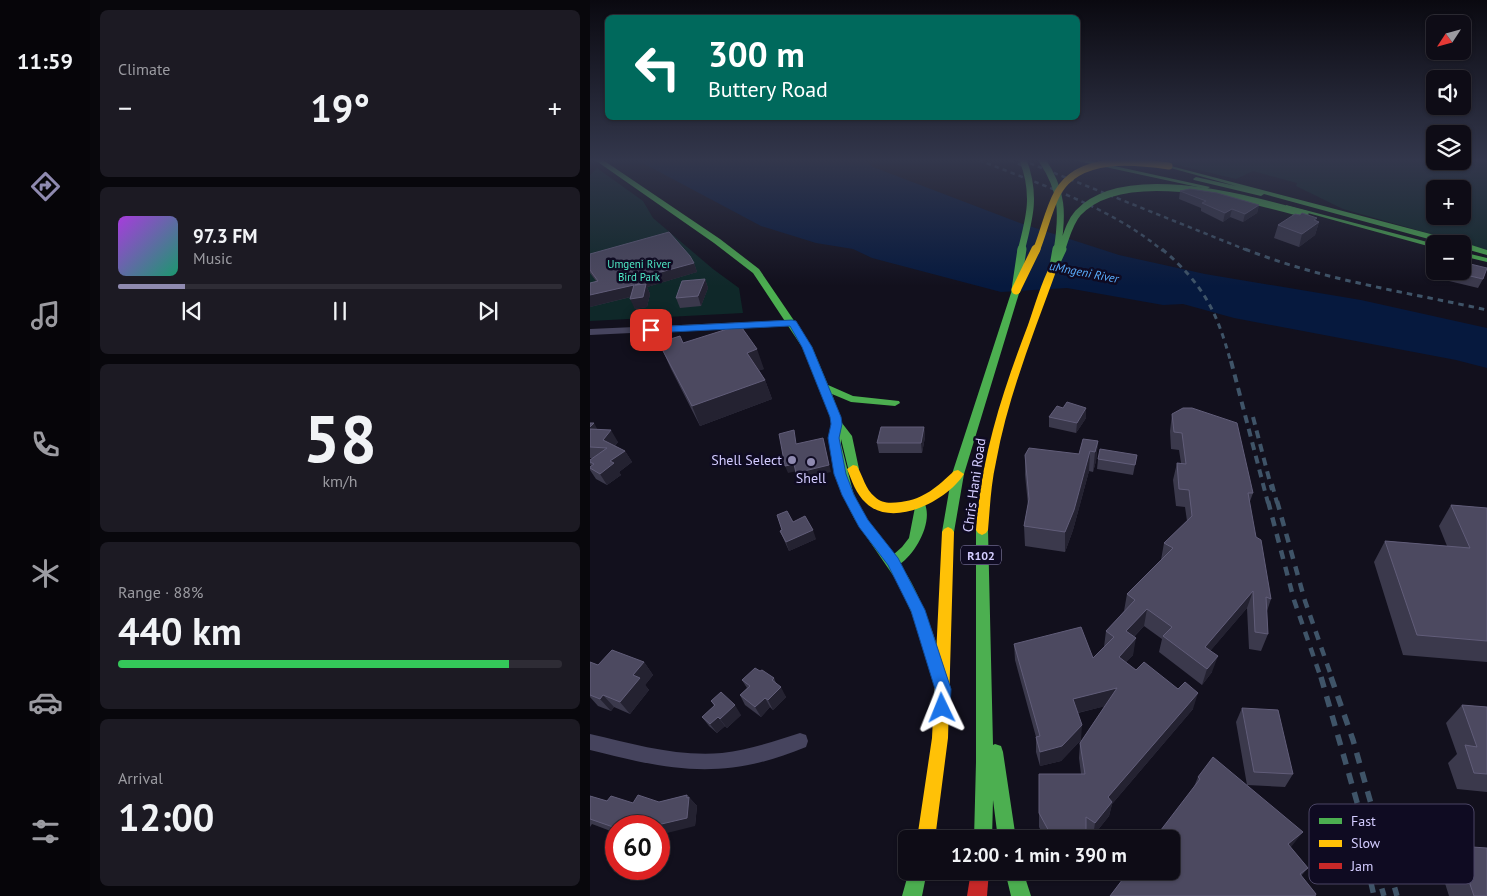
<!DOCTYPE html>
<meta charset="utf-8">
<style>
:root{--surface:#0e0c16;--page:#1c1a23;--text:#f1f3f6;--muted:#9b9ba1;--line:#2e2c35;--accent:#8f8ab0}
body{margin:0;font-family:"PT Sans",sans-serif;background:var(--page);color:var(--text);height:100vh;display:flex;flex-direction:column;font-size:19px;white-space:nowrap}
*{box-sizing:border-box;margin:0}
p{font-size:16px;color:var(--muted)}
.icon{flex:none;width:28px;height:28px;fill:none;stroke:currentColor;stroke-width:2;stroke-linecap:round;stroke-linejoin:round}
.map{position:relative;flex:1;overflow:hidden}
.details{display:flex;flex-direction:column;gap:10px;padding:10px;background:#08070c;width:500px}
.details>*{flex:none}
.guide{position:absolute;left:15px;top:15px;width:475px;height:105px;border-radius:8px;box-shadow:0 1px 4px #0004,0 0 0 1px var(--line);background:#00695c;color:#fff;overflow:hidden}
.needle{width:32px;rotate:234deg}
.fabs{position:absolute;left:836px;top:15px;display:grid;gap:10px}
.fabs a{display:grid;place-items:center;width:45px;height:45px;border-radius:8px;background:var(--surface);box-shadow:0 1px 4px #0004,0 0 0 1px var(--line);font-size:25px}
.speed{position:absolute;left:15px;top:815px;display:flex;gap:10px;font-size:25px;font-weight:700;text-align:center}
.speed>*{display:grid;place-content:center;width:65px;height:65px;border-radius:50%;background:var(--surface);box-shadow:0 1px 4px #0004,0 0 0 1px var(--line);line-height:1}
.speed .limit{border:8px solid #d22;background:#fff;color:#111}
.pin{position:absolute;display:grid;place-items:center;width:42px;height:42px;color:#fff;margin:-21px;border-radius:10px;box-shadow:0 2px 8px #0006}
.me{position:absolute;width:55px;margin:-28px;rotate:358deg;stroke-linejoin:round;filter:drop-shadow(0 0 4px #0008)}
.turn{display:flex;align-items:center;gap:18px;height:105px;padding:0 20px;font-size:22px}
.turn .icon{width:65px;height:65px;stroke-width:2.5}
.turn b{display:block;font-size:35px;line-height:42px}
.big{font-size:38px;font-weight:800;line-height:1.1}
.details .widget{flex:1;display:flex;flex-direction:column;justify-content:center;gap:8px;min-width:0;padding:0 18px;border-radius:8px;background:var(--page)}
.details .dial{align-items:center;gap:0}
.dial b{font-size:65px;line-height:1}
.song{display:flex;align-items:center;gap:15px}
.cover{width:60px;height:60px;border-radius:8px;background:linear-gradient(135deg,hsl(280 70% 55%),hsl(160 70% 35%))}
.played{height:5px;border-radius:2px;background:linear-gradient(90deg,var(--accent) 15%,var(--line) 15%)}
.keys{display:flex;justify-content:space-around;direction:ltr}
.heat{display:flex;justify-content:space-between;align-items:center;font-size:28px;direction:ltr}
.charge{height:8px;border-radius:4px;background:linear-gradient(90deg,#34c759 88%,var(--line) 0)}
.trip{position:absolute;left:308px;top:830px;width:282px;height:50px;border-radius:8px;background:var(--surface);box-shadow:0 1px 4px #0004,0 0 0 1px var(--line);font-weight:800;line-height:50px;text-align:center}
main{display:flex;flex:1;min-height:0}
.tab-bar{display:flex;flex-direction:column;width:90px;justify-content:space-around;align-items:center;background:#060509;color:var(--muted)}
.tab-bar .icon{width:35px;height:35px}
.tab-bar .current{color:var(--accent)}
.tab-bar b{font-size:22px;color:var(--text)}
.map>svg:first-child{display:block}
.green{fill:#0f2829;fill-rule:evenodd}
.water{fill:#06193e}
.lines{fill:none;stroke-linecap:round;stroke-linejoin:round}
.street{fill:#46445e;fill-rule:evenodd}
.fast{fill:#4caf50;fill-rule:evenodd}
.slow{fill:#ffc107;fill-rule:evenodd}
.jam{fill:#c62828;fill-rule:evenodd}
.rail-far4{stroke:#3f5468;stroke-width:2.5;stroke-dasharray:4.5 4;stroke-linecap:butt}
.rail-far3{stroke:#3f5468;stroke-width:3;stroke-dasharray:5.5 5;stroke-linecap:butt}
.rail-far2{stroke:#3f5468;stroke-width:4;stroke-dasharray:8 6;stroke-linecap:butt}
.rail-far1{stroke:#3f5468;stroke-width:4.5;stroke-dasharray:9 8;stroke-linecap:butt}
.rail{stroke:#3f5468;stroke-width:5.5;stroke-dasharray:11 9;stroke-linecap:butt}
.fast-bridge-far1{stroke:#4caf50;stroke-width:7}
.fast-bridge{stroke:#4caf50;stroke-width:9}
.slow-bridge-far1{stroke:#ffc107;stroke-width:7}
.slow-bridge{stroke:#ffc107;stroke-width:9}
.wall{fill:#3b394c}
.shaded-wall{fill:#242231}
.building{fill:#4c4960;stroke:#615d79}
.route{fill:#1a73e8;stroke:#114b97}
.poi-dot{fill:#8f8ab0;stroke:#0f0b22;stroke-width:2}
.labels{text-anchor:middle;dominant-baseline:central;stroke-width:5;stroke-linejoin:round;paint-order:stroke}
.far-park-label{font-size:11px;fill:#4ee9c5;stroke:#0f0b22}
.far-water-label{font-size:12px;font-style:italic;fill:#5aafff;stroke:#0f0b22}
.shield{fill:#0f0b22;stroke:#9892bd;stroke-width:1}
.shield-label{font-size:12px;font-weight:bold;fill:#d3ccff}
.poi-label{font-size:14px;fill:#d3ccff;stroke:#0f0b22;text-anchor:end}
.street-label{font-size:14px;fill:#d3ccff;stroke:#0f0b22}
.key{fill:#0f0b22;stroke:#4a4564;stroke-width:1}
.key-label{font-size:14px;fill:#d3ccff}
</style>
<main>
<nav class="tab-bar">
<b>11:59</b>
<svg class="icon current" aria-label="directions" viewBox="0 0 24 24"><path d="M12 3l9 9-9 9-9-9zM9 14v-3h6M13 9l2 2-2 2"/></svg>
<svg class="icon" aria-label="music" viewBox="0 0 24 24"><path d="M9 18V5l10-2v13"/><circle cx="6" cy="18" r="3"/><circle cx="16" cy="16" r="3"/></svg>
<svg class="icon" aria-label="phone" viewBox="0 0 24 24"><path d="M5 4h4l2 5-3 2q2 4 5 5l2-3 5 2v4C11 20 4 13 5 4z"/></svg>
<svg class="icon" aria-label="climate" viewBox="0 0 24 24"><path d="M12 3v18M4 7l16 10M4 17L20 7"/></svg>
<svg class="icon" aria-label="car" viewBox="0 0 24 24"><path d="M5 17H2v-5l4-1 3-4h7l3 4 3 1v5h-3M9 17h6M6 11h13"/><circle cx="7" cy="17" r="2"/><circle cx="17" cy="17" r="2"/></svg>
<svg class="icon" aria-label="filters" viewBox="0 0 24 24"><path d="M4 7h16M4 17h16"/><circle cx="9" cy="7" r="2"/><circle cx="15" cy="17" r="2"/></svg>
</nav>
<section class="details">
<div class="widget"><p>Climate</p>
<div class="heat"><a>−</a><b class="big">19°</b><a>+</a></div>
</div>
<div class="widget">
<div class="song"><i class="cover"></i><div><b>97.3 FM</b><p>Music</p></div></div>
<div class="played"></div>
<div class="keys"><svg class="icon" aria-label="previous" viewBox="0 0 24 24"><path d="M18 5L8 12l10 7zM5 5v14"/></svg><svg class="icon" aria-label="pause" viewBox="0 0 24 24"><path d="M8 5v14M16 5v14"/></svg><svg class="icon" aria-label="next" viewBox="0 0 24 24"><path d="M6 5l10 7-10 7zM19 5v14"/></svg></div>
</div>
<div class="widget dial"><b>58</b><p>km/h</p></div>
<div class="widget"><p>Range · 88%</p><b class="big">440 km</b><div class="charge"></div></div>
<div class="widget"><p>Arrival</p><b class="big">12:00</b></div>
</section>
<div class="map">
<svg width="897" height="896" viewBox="0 0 897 896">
<rect width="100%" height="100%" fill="#12101d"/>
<!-- green -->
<path class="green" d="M 566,160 L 897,160 L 897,250 L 753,209 L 706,186 L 707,183 L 663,171 L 646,179 ZM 845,189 L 872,189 L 872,216 L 845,216 Z
M 7,168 L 53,201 L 63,218 L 123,269 L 149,288 L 153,313 L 0,321 L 0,175 Z"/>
<!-- water -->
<path class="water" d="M 47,160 L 275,160 L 283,167 L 430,223 L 529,255 L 615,274 L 771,300 L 897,328 L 897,368 L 866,360 L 644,318 L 593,304 L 573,305 L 477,288 L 411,292 L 282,258 L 263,249 L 226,243 L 171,226 Z"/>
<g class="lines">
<!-- street -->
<path class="street" d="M 202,320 L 207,323 L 205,325 L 0,335 L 0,329 Z
M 210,733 L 216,735 L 218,741 L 216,747 C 134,781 83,771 0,750 L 0,734 C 43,744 88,757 132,753 C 159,750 185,741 210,733 Z"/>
<!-- fast -->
<path class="fast" d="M 5,160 L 13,160 L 130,239 L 169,269 L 222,347 L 238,385 L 263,396 L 309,401 L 310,403 L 305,406 L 261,402 L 242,394 L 252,423 L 262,436 L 269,469 L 267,472 L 259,472 L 251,439 L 251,444 L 263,492 L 274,515 L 303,555 L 312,547 L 319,538 L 326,502 L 334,502 C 344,521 326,553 310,564 C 332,596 343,634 356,671 L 353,676 L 348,678 L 343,676 L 322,614 L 309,584 L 265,520 L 251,492 L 239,444 L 242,424 L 237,407 L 212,347 L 163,273 L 124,243 Z
M 483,160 L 497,160 L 620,187 L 617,189 Z
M 577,165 L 875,243 L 897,250 L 897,255 L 872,248 L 872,244 L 857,244 L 674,194 L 671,196 L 604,180 L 603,179 L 606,177 L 646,186 L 577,167 Z
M 696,205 L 845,244 L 845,248 L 696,207 Z
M 872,252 L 897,258 L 897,262 L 872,256 Z
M 426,287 L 430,290 L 374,474 L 364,532 L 362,535 L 358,537 L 354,535 L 352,532 L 362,474 L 422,290 Z
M 392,525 L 396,527 L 398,530 L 403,745 L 405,744 L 411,746 L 413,752 L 426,839 L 408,839 L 403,800 L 402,839 L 384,839 L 386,762 L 386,530 L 388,527 Z
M 319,871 L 337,871 L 332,896 L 312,896 Z
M 415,871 L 433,871 L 441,896 L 421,896 Z"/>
<!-- slow -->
<path class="slow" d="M 461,264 L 468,266 C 445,330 418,395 406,462 C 401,484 400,507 398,530 L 396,533 L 392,535 L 388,533 L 386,530 C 391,457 412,393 438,325 C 445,305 451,283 461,264 Z
M 263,465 L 267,466 C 273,476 275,489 285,497 C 292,504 301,503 311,502 C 334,499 347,487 364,471 L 368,470 L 374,474 C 358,500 303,529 276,503 C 266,494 262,481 257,469 Z
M 358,527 L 362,529 L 364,532 L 358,738 L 345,839 L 327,839 L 342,738 L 352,532 L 354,529 Z"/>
<!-- jam -->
<path class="jam" d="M 381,871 L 399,871 L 397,896 L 377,896 Z"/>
<!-- rail-far4 -->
<path class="rail-far4" d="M 389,160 C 451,185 521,207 573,251
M 420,160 L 438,168
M 432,160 L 659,251"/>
<!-- rail-far3 -->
<path class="rail-far3" d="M 572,249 C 613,284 627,311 641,363
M 655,249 C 732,280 816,292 897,310"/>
<!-- rail-far2 -->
<path class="rail-far2" d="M 641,361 L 678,503
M 663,417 L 682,490
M 682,484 L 687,503"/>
<!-- rail-far1 -->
<path class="rail-far1" d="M 678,501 L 704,600 L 731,678
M 687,501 L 715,601 L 742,678"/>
<!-- rail -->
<path class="rail" d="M 731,677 L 794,896
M 741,677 L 763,740 L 807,896
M 772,843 L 784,896"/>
<!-- fast-bridge-far1 -->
<path class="fast-bridge-far1" d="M 452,160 C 473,191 473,214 467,251
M 431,251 C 440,217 446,194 433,160
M 471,251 C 476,238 479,223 488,213 C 534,163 658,199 715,214"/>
<!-- fast-bridge -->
<path class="fast-bridge" d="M 464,266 L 467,249
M 464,266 L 472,249
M 426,290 L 432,249"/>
<!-- slow-bridge-far1 -->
<path class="slow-bridge-far1" d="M 446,251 C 454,232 458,210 468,192 C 490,155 543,161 579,166"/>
<!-- slow-bridge -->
<path class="slow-bridge" d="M 426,290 L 446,249"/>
</g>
<!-- wall -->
<path class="wall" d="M 590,191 L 669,205 L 667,213 L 653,222 L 640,217 L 633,222 L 611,211 L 611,208 L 589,199 Z
M 726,220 L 729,222 L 725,235 L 709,247 L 684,238 L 688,225 Z
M 0,254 L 104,263 L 107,272 L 57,287 L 60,294 L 57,307 L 45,309 L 41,297 L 0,307 L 6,281 L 0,273 Z
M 863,271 L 872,271 L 893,279 L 888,288 L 859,281 Z
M 115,279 L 118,288 L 111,306 L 90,308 L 86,298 Z
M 71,342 L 93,343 L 174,369 L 169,370 L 175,380 L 182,399 L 110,426 L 81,369 L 72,349 L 74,349 Z
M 473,408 L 496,418 L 486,433 L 459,427 L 459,417 Z
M 582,414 L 663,493 L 659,504 L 666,537 L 681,599 L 677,611 L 678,634 L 671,651 L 659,649 L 657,608 L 620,651 L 622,672 L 612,685 L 569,652 L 572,639 L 554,626 L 544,637 L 543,655 L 536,662 L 546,670 L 603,709 L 522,804 L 519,816 L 503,836 L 496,831 L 496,839 L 455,839 L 449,827 L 449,774 L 491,774 L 489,758 L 490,743 L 515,706 L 488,713 L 491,740 L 471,761 L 450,766 L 446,752 L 446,737 L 425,660 L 424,644 L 503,658 L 514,647 L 516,631 L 534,611 L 537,594 L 571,560 L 574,543 L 597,521 L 595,507 L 586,506 L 583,480 L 587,463 L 591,463 L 589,450 L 581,449 L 580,431 Z
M 0,423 L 8,430 L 28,442 L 25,446 L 35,451 L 42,462 L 29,472 L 31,475 L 17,485 L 6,479 L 0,470 L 0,467 L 1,466 L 0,464 L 0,460 L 2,458 L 0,458 Z
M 334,427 L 335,437 L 332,453 L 289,453 L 287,443 Z
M 508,441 L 506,461 L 503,472 L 499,471 L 483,530 L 475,552 L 435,546 L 434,526 L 438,505 L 435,475 L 435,455 L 489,454 Z
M 547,455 L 543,475 L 507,469 L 508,459 Z
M 861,505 L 897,508 L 897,662 L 813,655 L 784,562 L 795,541 L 857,546 L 849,526 Z
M 203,522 L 226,539 L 199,551 L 190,531 L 192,530 Z
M 0,662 L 8,665 L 54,662 L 63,675 L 55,685 L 59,690 L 40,714 L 24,707 L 21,711 L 8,706 L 0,697 Z
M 170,671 L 184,678 L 186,683 L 196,697 L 183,710 L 180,707 L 171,717 L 155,705 L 150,695 L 157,688 L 152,680 Z
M 121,701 L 151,715 L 137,728 L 135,726 L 127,733 L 119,726 L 112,717 L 124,706 Z
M 872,705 L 897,707 L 897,792 L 867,789 L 858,763 L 867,754 L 856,723 Z
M 652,708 L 703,774 L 695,787 L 657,785 L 646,722 Z
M 608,777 L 701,848 L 718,868 L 711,876 L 603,789 Z
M 97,795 L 107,806 L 105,826 L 26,826 L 26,833 L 2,824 L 0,827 L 0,796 L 17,801 L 43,803 L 69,802 Z
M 867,846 L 897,896 L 859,896 L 848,861 Z"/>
<!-- shaded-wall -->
<path class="shaded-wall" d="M 669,205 L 667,213 L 653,222 L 655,214 Z
M 642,209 L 640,217 L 633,222 L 635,213 Z
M 727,218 L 725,225 L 729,222 L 725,235 L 709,247 L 712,234 L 724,220 Z
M 104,263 L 107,272 L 57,287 L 60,294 L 57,307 L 45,309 L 40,299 L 49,295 L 49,278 Z
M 115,279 L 118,288 L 111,306 L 108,296 Z
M 44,285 L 48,295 L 0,307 L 0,295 Z
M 167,349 L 174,369 L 164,372 L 157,353 Z
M 175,380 L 182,399 L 110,426 L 102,406 Z
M 496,408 L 496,418 L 486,433 L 487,423 Z
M 4,423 L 10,434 L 0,433 L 0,427 Z
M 334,427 L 335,437 L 332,453 L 331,443 Z
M 21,430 L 28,442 L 20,451 L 13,440 Z
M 233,438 L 241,472 L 208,480 L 206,473 Z
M 508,441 L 506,461 L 503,472 L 505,452 Z
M 35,451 L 42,462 L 29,472 L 31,475 L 17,485 L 10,474 L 20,461 Z
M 500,451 L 499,471 L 483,530 L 475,552 L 475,532 Z
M 204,464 L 207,471 L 198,473 L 195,466 Z
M 223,530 L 226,539 L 199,551 L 196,542 Z
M 663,591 L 657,608 L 610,663 L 615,647 Z
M 557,609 L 554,626 L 533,648 L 536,631 Z
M 546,638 L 543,655 L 526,673 L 529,657 Z
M 628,656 L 622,672 L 612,685 L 617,669 Z
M 54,662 L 63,675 L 55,685 L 59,690 L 40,714 L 30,702 L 43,675 Z
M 191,687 L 196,697 L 183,710 L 178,700 Z
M 527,688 L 525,704 L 482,714 L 483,699 Z
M 608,693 L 603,709 L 522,804 L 519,816 L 503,836 L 505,823 L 518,797 Z
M 13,695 L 24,707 L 21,711 L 10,699 Z
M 175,698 L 180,707 L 171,717 L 165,707 Z
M 145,705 L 151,715 L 137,728 L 130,719 Z
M 128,717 L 135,726 L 127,733 L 120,724 Z
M 492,725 L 491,740 L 471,761 L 450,766 L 450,752 Z
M 97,795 L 107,806 L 105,826 L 69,835 L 69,826 L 63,826 L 97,798 Z
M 713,832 L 701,847 L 687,859 L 698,844 Z"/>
<!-- building -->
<path class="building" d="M 600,189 L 627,193 L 669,205 L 655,214 L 642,209 L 635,213 L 612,203 L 616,201 L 590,191 Z
M 712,213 L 727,218 L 724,220 L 729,222 L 712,234 L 688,225 L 705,214 L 710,215 Z
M 79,232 L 100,256 L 104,263 L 49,278 L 50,284 L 45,285 L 56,284 L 53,297 L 40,299 L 44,285 L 0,295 L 0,283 L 8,281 L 0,270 L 0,254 Z
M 872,262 L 897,268 L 893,279 L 863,272 L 872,271 Z
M 115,279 L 108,296 L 86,298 L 92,281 Z
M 150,325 L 167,349 L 157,353 L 175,380 L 102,406 L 72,349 L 75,348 L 71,342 L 90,336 L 93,343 Z
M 477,402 L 496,408 L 487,423 L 459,417 L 467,406 L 473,408 Z
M 593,408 L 602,408 L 647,423 L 663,493 L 658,493 L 666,537 L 671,540 L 681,599 L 676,597 L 678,634 L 665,632 L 663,591 L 615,647 L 628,656 L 617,669 L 573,636 L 582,627 L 557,609 L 536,631 L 546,638 L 529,657 L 546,670 L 554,662 L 588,689 L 595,682 L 608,693 L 518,797 L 522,802 L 505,823 L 496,817 L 496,836 L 461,835 L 449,813 L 449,774 L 495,774 L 490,743 L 527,688 L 483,699 L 492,725 L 472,746 L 450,752 L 446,737 L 450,736 L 424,644 L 491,627 L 503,658 L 524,637 L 516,631 L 545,600 L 537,594 L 583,548 L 574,543 L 602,516 L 599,490 L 589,489 L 587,463 L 596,464 L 592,433 L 584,432 L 582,414 Z
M 0,423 L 4,423 L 0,427 Z
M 291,427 L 334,427 L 331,443 L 287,443 Z
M 0,429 L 21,430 L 13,440 L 35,451 L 20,461 L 24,463 L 10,474 L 0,468 L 0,467 L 4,464 L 0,462 L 0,460 L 17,448 L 0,447 Z
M 204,430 L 206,444 L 233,438 L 239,465 L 206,473 L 204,464 L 195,466 L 189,434 Z
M 493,439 L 508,441 L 505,452 L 500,451 L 484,510 L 475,532 L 434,526 L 439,499 L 435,455 L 439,448 L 489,454 Z
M 510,449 L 547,455 L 545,465 L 508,459 Z
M 861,505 L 897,508 L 897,641 L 827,635 L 795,541 L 880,548 Z
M 197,511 L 203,522 L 215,516 L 223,530 L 196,542 L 190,531 L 192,530 L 187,515 Z
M 22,650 L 54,662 L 43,675 L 50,678 L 30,702 L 13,695 L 10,699 L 0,695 L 0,662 L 8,665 Z
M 165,668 L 170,671 L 172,670 L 184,678 L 182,680 L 191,687 L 178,700 L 175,698 L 165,707 L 150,695 L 160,686 L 152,680 Z
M 131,692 L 145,705 L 130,719 L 128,717 L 120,724 L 112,717 L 125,705 L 121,701 Z
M 872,705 L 897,707 L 897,774 L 884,773 L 875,745 L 887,747 Z
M 652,708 L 688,710 L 703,774 L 664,772 Z
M 623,757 L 713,832 L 698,844 L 718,868 L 710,874 L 726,894 L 725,896 L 520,896 L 539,871 L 581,871 L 581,839 L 564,839 L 610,779 L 608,777 Z
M 48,795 L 69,802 L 97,795 L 97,798 L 99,797 L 97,818 L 63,826 L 26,826 L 26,828 L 0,819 L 0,796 L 17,801 L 21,796 L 43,803 Z
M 867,846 L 897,848 L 897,896 L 884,896 Z"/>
<!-- sky -->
<linearGradient id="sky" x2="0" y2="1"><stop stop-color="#0a0910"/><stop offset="0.56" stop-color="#33374c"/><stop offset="1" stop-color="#33374c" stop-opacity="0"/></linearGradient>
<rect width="897" height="286" fill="url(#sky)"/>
<!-- route -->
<path class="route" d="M 202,320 L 206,321 L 222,347 L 251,417 L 252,424 L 249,438 L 256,474 L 264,495 L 278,520 L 308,558 L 335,610 L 361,689 L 360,708 L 358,713 L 352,715 L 346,713 L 344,708 L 345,689 L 321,611 L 298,565 L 269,527 L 252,495 L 244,474 L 238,438 L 241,424 L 240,417 L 212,347 L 200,326 L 61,333 L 56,330 L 61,327 Z"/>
<!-- markers -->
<g class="poi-dot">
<circle cx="202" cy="460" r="5"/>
<circle cx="221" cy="462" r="5"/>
</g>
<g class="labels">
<!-- far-park labels -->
<g class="far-park-label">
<text x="49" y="264">Umgeni River<tspan x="49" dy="13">Bird Park</tspan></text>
</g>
<!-- far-water labels -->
<g class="far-water-label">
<text transform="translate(494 272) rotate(11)">uMngeni River</text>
</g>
<!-- shield labels -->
<rect class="shield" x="371" y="545.5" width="40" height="19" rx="4"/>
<g class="shield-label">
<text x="391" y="555">R102</text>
</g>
<!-- poi labels -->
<g class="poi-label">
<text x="192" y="460">Shell Select</text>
<text x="221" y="478" text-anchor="middle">Shell</text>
</g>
<!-- street labels -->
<g class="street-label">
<text transform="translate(384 485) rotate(-82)">Chris Hani Road</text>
</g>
</g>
<!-- legend -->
<rect x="719" y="804" width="165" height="80" rx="8" class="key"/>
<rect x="729" y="818" width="23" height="6" fill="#4caf50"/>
<rect x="729" y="840" width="23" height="7" fill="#ffc107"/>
<rect x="729" y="863" width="23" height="6" fill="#c62828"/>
<g class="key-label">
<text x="761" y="826">Fast</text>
<text x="761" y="848">Slow</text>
<text x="761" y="871">Jam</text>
</g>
</svg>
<div class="fabs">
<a><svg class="needle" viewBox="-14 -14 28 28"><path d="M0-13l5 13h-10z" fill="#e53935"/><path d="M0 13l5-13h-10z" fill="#9b9ba1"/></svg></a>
<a><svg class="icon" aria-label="sound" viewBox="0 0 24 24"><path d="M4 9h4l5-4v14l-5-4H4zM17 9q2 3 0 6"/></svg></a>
<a><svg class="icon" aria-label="layers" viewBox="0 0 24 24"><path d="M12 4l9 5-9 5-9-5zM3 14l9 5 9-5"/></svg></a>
<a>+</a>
<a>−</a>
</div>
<div class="speed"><div class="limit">60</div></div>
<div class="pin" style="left:61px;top:330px;background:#d93025"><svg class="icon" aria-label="arrive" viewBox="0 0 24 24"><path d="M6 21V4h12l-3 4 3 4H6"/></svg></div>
<svg class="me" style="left:352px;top:708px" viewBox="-20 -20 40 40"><path d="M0-17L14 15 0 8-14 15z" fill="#1a73e8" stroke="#fff" stroke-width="4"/></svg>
<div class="trip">12:00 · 1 min · 390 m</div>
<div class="guide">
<div class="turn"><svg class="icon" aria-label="left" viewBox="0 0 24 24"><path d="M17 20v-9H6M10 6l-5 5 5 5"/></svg><div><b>300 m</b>Buttery Road</div></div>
</div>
</div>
</main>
